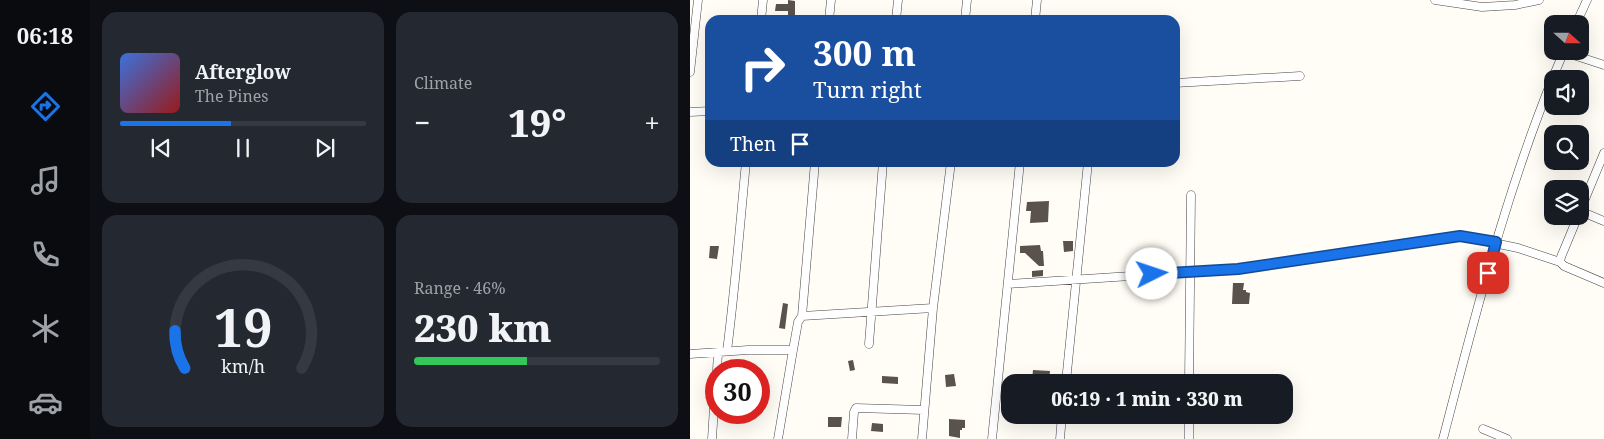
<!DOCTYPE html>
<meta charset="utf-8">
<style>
:root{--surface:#171b24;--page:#242831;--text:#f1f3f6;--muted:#9ea1a6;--line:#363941;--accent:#1a73e8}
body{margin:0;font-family:"Noto Serif",serif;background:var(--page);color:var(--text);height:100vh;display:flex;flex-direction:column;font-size:19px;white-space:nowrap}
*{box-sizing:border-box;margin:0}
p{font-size:16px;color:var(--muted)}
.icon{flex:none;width:28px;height:28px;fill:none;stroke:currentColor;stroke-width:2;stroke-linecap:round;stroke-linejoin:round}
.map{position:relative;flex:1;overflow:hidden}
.details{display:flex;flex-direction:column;gap:12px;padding:12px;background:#0d0f14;width:600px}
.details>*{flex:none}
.top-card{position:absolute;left:15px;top:15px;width:475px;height:152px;border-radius:15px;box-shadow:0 5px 20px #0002;background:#1a4fa0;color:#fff;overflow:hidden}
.needle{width:32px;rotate:111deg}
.controls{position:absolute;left:854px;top:15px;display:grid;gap:10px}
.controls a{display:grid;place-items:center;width:45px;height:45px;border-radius:10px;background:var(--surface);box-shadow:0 5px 20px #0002;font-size:25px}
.speed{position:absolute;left:15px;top:359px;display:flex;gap:10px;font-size:25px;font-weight:700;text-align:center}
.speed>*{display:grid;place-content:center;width:65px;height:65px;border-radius:50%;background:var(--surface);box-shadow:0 5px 20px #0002;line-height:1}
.speed .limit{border:8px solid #d22;background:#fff;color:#111}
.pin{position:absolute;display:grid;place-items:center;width:42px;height:42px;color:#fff;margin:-21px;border-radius:10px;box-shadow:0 2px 8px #0006}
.me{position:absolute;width:55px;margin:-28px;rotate:86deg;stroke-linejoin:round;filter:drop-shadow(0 0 4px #0008)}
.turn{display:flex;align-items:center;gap:18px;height:105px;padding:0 25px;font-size:22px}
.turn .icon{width:65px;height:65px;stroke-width:2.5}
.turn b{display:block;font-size:35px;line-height:42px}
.then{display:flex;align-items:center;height:48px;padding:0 25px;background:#0003;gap:10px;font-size:19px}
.big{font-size:38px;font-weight:800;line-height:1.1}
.details .card{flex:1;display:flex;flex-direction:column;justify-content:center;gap:8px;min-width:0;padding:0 18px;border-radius:15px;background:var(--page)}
.details .dial{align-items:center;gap:0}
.dial svg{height:130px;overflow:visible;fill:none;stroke:var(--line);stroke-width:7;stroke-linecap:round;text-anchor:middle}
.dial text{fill:var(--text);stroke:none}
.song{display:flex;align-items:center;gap:15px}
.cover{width:60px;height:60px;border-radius:8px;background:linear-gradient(135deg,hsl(220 70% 55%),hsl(0 70% 35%))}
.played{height:5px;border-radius:2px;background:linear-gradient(90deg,var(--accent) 45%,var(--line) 45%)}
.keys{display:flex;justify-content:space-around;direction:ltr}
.heat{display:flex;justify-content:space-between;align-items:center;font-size:28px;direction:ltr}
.charge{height:8px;border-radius:4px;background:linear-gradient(90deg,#34c759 46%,var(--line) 0)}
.details .tiles{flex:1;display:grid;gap:12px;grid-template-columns:repeat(2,1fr)}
.trip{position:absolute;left:311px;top:374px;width:292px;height:50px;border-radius:15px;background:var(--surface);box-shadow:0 5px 20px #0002;font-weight:800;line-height:50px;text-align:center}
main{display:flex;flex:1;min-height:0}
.tab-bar{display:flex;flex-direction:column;width:90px;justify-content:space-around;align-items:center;background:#090b0e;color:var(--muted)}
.tab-bar .icon{width:35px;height:35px}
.tab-bar .on{color:var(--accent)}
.tab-bar b{font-size:22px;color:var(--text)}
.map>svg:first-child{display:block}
.building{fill:#5a524d}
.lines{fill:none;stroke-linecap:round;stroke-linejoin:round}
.minor-casing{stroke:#444;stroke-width:9}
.minor{stroke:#fff;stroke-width:8}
.route-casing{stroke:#114b97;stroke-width:12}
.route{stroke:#1a73e8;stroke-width:9}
</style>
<main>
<nav class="tab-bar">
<b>06:18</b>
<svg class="icon on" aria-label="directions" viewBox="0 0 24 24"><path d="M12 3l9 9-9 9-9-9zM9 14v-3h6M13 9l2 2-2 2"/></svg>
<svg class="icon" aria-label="music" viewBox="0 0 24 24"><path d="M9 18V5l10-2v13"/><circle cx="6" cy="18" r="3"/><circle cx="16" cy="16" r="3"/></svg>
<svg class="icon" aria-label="phone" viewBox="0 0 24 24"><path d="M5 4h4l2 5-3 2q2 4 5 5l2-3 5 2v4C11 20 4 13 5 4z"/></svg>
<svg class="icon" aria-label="climate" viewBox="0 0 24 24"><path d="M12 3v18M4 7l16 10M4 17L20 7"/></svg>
<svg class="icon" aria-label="car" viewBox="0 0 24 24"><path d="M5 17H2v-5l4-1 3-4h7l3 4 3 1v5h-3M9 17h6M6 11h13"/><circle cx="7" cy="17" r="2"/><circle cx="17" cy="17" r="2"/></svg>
</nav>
<section class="details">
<div class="tiles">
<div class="card">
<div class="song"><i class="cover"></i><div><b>Afterglow</b><p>The Pines</p></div></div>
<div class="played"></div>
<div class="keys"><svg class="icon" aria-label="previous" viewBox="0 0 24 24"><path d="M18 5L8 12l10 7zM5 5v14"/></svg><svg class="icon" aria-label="pause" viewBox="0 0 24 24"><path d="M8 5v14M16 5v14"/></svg><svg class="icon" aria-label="next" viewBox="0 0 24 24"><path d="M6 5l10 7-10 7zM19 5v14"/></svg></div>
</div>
<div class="card"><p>Climate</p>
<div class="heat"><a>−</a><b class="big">19°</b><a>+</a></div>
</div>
<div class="card dial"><svg viewBox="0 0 100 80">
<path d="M14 69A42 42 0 1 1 86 69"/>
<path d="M14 69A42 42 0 0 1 8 46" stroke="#1a73e8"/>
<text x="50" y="56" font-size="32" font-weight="700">19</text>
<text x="50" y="72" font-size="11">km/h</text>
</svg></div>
<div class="card"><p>Range · 46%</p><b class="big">230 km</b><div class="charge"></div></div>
</div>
</section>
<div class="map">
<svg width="914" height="439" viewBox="0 0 914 439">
<rect width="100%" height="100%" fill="#fffdf5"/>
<!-- building -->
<path class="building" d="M 98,0 L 105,1 L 105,16 L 98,16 L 98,11 L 85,11 L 86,4 L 98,4 Z
M 359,201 L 358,222 L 340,223 L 341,211 L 336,211 L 337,202 Z
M 373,241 L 383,241 L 383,251 L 374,252 Z
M 350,245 L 351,251 L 353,251 L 354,266 L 349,266 L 335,253 L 330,253 L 330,246 Z
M 20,246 L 29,246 L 27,259 L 19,258 Z
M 353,270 L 353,276 L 342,277 L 342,271 Z
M 543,283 L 554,283 L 553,290 L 556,290 L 556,292 L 560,293 L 559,304 L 542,304 Z
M 93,303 L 98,304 L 95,329 L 89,328 Z
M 163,360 L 165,370 L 160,371 L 158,361 Z
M 343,370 L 360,371 L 359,381 L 342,380 Z
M 264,374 L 266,386 L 256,387 L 255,375 Z
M 192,376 L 208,377 L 208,384 L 192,383 Z
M 138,417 L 152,417 L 151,427 L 138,427 Z
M 259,419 L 275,420 L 275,428 L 272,428 L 272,430 L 270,430 L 270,438 L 259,436 Z
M 182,423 L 193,424 L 193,432 L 181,431 Z"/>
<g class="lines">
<!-- minor casing -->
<g class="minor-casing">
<path id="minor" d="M 745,0 L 792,7 L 825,5 L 849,0
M 71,20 L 73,0
M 139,20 L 141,0
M 206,20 L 208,0
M 275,20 L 277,0
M 345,20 L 347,0
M 886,24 L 897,0
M 874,52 L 914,65
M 0,72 L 8,0
M 485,83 L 610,76
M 0,112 L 20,111
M 914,153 L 890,211 L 914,221
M 870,262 L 871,257 L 888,216
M 318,284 L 548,269 L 770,236 L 828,248 L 870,262 L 874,266 L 914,283
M 112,316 L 125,162
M 179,344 L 193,162
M 37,351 C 45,289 50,225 56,162
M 0,354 L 58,350 L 103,350 L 108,322 L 112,316 L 243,308
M 27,370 L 28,353
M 376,382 L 398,162
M 499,382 L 501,195
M 793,429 L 817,439
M 22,439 L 26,375
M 88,439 L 103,350
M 162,439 L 164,412 L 166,408 L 234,410
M 232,439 L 243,308 L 261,162
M 302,439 L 330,162
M 370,439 L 372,415
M 499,439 L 499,415
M 753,439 C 787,308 820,176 874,51"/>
</g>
<!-- minor -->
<use href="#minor" class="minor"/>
</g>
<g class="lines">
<!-- route casing -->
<g class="route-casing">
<path id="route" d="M 462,274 L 548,269 L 770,236 L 806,242 L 798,273"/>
</g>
<!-- route -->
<use href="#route" class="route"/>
</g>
</svg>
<div class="controls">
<a><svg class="needle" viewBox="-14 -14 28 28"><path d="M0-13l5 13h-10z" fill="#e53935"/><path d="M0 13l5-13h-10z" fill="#9ea1a6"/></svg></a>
<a><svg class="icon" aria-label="sound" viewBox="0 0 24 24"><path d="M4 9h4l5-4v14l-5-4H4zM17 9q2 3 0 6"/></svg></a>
<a><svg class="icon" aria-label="search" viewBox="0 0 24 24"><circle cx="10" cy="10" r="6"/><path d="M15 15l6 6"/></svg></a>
<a><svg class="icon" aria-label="layers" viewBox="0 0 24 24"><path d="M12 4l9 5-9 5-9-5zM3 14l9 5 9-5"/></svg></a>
</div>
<div class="speed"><div class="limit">30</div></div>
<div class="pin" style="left:798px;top:273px;background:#d93025"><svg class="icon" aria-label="arrive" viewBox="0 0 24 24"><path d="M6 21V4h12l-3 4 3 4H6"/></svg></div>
<svg class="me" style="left:462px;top:274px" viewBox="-20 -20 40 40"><circle r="19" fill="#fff"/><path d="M0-13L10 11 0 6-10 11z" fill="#1a73e8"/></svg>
<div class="trip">06:19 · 1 min · 330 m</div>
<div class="top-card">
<div class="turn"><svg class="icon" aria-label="right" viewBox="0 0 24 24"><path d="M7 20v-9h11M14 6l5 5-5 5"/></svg><div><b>300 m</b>Turn right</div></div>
<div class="then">Then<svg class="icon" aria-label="arrive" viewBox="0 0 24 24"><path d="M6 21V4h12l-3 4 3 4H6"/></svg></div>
</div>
</div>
</main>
